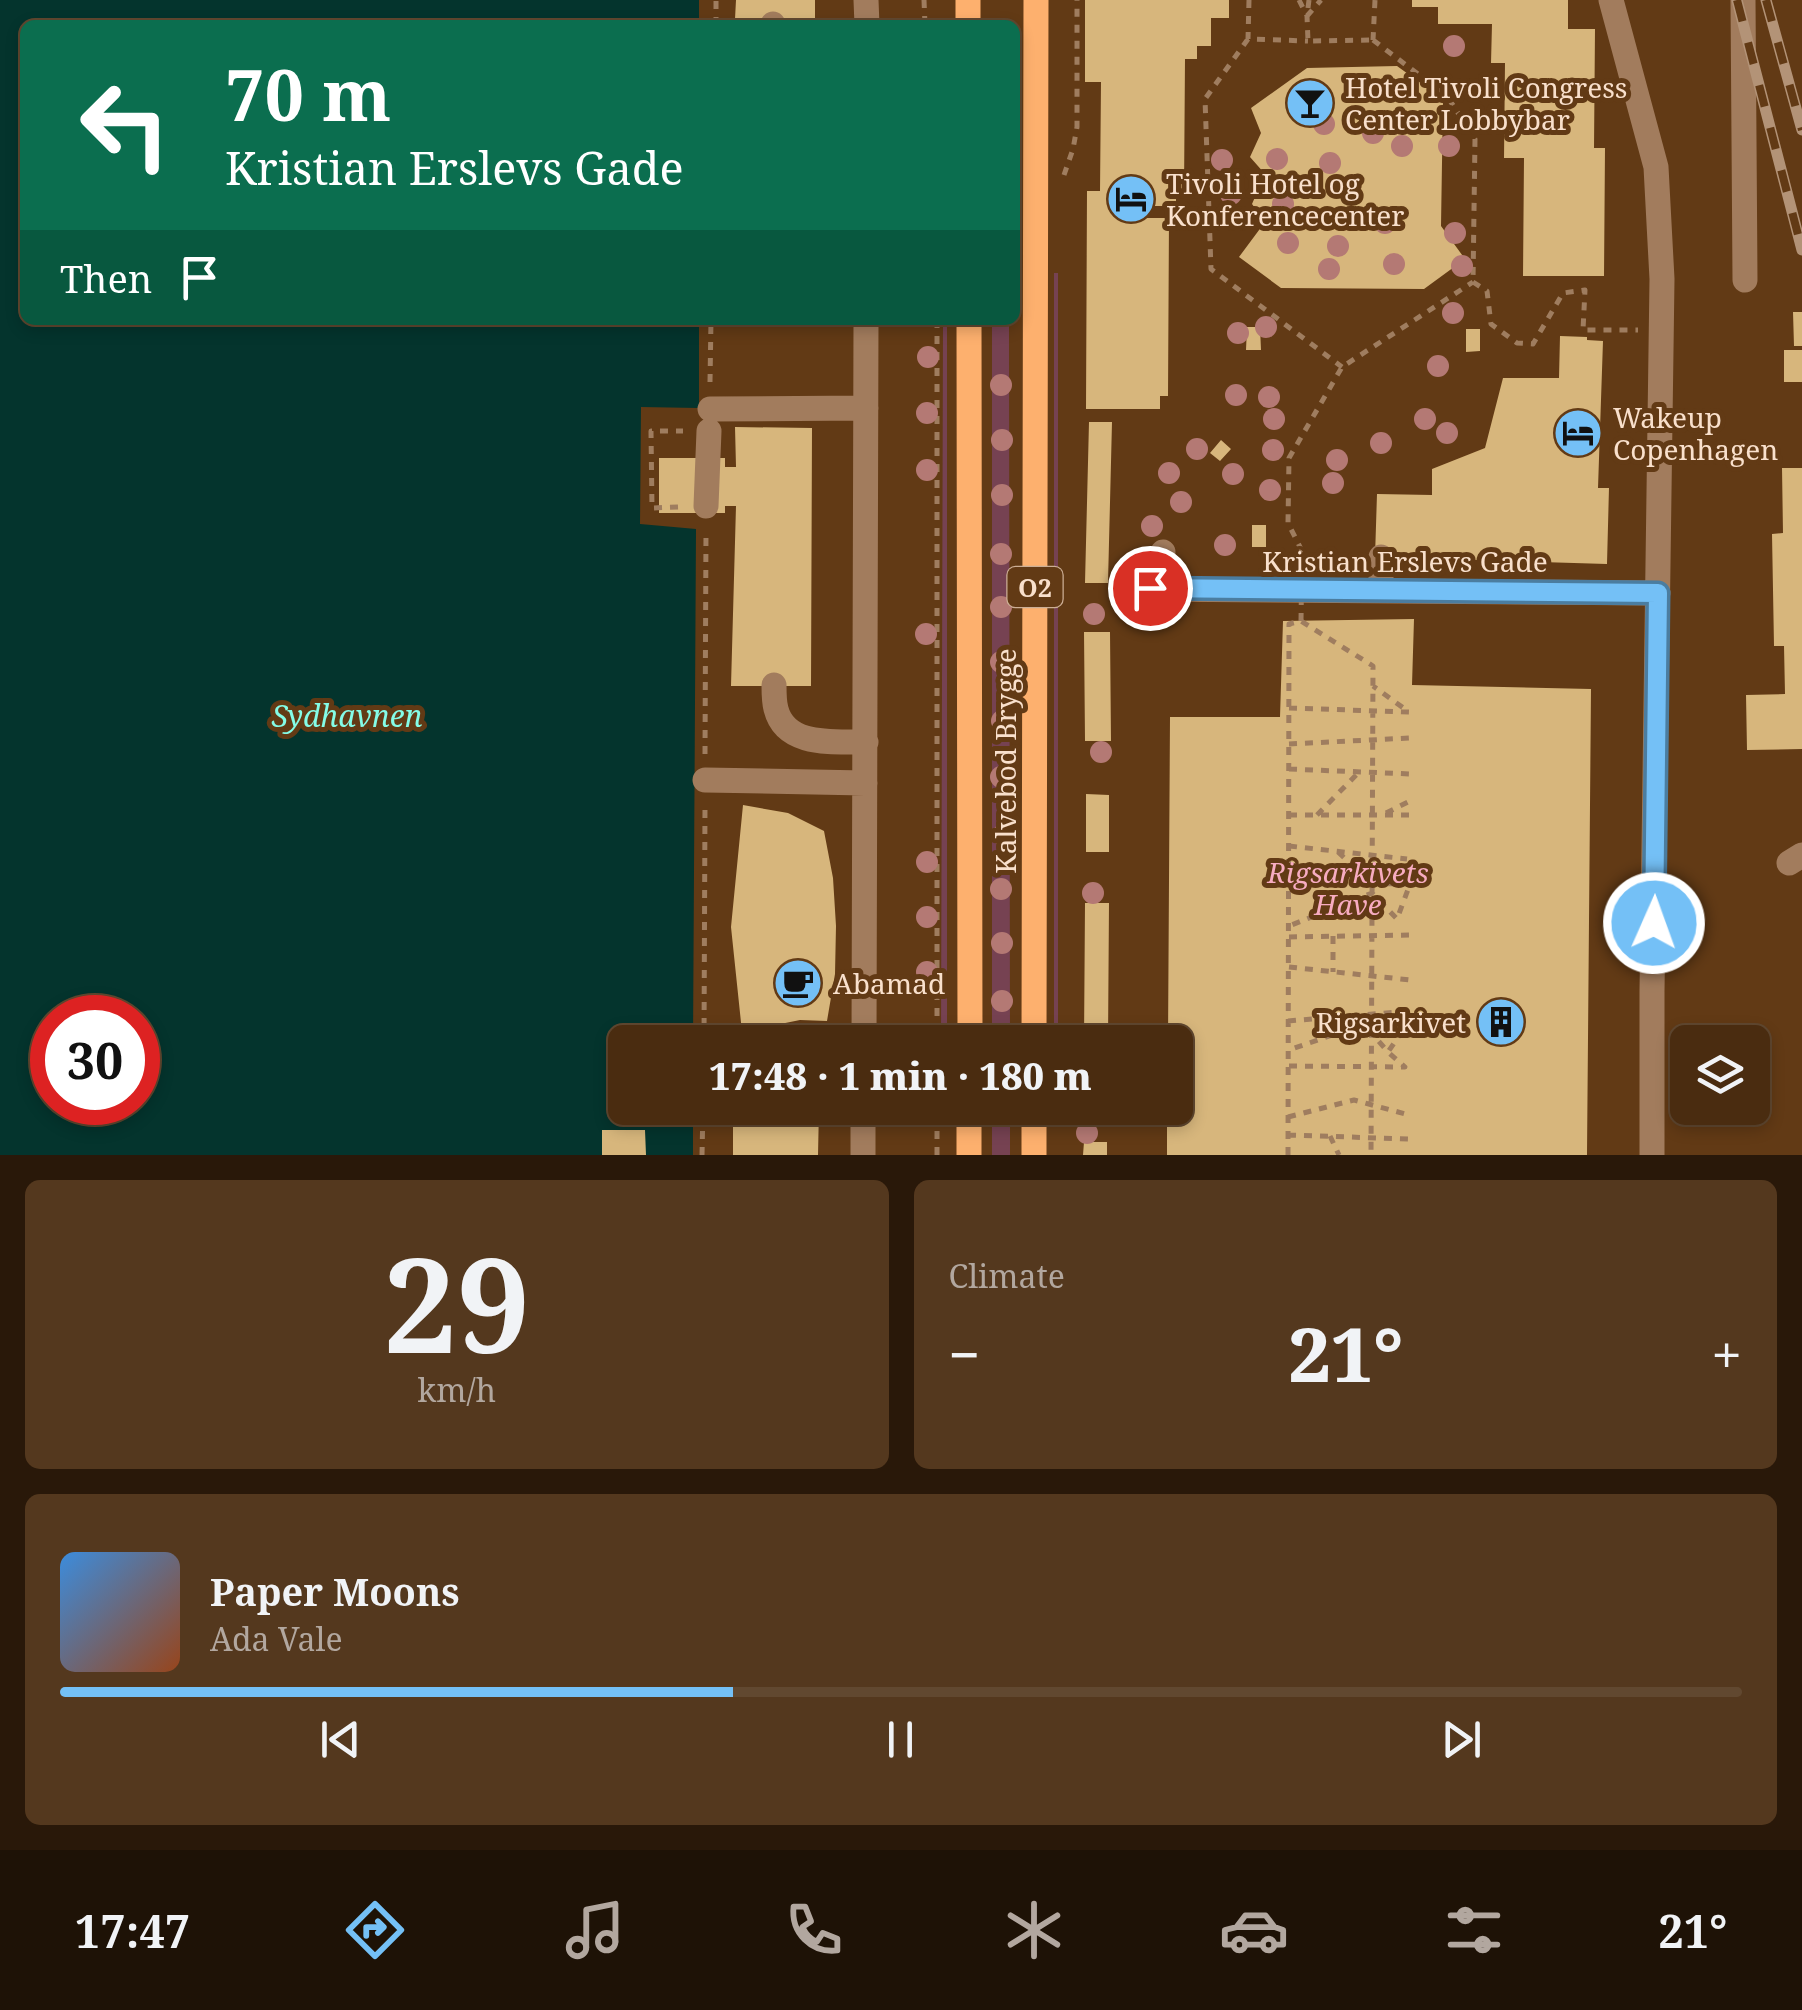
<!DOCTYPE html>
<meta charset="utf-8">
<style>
:root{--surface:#4a2c10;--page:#54381e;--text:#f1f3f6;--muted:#b2a79f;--line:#614830;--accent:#74c0f6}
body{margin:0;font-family:"Noto Serif",serif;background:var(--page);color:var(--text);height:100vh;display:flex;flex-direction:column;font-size:38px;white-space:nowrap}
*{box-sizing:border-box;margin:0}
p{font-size:32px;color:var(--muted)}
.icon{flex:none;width:55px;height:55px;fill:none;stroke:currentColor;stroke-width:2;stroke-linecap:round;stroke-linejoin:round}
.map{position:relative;height:1155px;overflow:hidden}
.side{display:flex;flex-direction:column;gap:25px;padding:25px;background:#291809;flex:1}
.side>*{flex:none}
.guide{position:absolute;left:20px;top:20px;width:1000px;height:305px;border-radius:15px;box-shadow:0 5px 15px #0003,0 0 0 2px var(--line);background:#0b6e4f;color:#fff;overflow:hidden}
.controls{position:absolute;left:1670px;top:1025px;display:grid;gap:20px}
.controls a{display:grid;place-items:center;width:100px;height:100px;border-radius:15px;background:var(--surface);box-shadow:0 5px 15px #0003,0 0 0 2px var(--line);font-size:50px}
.speed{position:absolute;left:30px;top:995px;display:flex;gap:20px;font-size:50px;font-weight:700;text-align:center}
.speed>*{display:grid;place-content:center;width:130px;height:130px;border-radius:50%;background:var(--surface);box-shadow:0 5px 15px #0003,0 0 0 2px var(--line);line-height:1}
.speed .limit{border:15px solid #d22;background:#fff;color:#111}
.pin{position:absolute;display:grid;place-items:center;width:85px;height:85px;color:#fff;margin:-42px;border:5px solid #fff;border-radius:50%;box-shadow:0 2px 10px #0007}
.me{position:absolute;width:110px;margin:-55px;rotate:2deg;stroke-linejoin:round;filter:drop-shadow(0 0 8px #0008)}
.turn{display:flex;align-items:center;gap:35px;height:210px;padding:0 40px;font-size:45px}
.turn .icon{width:130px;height:130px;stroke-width:2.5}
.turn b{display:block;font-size:70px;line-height:85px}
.then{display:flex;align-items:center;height:95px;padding:0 40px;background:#0003;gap:20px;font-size:38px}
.big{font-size:75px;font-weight:800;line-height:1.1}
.side .card{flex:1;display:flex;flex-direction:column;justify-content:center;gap:15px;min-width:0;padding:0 35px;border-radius:15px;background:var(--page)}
.side .dial{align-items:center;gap:0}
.dial b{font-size:130px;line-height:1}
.song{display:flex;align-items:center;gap:30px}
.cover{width:120px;height:120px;border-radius:15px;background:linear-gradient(135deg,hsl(210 70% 55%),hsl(20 70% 35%))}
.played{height:10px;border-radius:5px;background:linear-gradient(90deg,var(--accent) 40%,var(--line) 40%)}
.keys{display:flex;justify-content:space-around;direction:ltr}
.heat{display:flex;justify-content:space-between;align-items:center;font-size:55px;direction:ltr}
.side .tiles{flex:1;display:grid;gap:25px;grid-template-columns:1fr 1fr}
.card:last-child{grid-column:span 2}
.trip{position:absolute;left:608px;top:1025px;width:585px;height:100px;border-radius:15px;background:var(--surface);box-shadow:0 5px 15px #0003,0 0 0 2px var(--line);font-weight:800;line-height:100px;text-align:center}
.tabs{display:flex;height:160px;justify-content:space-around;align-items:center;background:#1e1206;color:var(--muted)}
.tabs .icon{width:70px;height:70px}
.tabs .on{color:var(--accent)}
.tabs b{font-size:45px;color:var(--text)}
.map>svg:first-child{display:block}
.green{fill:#764252}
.water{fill:#04342d;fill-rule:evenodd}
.building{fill:#d7b67c}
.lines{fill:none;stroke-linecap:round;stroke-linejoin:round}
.path{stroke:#9f7d5f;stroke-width:5;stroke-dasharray:8 8;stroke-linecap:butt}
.minor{stroke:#a27c5d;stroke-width:25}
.major{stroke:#fdb06e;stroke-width:25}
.rail-casing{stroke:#b39377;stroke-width:11}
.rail{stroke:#623a15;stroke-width:8;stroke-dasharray:22;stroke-linecap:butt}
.path-bridge{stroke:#9f7d5f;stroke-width:5;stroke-dasharray:8 8;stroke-linecap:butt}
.tree{fill:#b47974}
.route-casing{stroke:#4b7da0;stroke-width:25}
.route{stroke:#74c0f6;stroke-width:18}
.labels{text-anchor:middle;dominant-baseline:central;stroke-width:10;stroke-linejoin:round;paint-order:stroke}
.shield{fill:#623a15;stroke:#ccae95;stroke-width:2.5}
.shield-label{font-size:25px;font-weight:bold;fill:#f9e0cc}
.poi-label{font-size:28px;fill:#f9e0cc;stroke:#623a15;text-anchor:start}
.street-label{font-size:28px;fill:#f9e0cc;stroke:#623a15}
.park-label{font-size:28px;font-style:italic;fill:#f7acc1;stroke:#623a15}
.water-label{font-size:30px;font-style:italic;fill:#84fce7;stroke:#623a15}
</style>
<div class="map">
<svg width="1802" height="1155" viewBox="0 0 1802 1155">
<rect width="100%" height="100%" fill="#623a15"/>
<!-- green -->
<path class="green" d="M 1054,273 L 1058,273 L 1058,1042 L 1054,1042 Z
M 943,320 L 947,320 L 947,1042 L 941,1042 Z
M 992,320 L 1009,320 L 1010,1042 L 992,1042 Z
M 992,1108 L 1010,1108 L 1010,1155 L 992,1155 Z"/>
<!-- water -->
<path class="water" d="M 0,0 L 699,0 L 699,25 L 25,25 L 25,320 L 699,320 L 699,408 L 641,407 L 640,524 L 696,529 L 693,1042 L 625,1042 L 625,1108 L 693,1108 L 693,1155 L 0,1155 ZM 52,1018 L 138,1018 L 138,1102 L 52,1102 Z"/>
<!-- building -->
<path class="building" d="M 736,0 L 815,0 L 815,25 L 789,25 L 773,24 L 765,20 L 735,19 Z
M 1085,0 L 1229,0 L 1229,18 L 1211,18 L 1211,46 L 1197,46 L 1197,59 L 1185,59 L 1184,192 L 1176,192 L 1176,206 L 1146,206 L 1146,218 L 1169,218 L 1168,396 L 1160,396 L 1160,409 L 1086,409 L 1087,191 L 1100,191 L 1101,82 L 1085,82 Z
M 1412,0 L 1568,0 L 1568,29 L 1595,29 L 1594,148 L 1605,148 L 1604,276 L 1523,276 L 1524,158 L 1504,158 L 1505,63 L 1491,63 L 1492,24 L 1438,24 L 1438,7 L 1412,7 Z
M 1397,66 L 1443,99 L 1441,226 L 1465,259 L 1424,289 L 1281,288 L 1239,257 L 1265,222 L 1252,204 L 1265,174 L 1250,157 L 1261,133 L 1251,108 L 1307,68 Z
M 1793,312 L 1802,312 L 1802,346 L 1794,346 Z
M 1247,327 L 1260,327 L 1261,350 L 1246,350 Z
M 1466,329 L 1480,329 L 1480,351 L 1466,352 Z
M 1560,336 L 1587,337 L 1587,340 L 1603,341 L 1598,488 L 1609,488 L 1607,564 L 1375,557 L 1377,494 L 1432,495 L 1432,469 L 1485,448 L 1503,378 L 1559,378 Z
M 1784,350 L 1802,350 L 1802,382 L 1784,382 Z
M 1089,422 L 1112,422 L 1108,583 L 1085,583 Z
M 735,427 L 812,428 L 811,686 L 731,686 L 736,506 L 725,506 L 725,513 L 659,513 L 659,458 L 725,458 L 725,467 L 736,467 Z
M 1221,440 L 1231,449 L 1220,461 L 1210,453 Z
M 1782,468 L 1802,468 L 1802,749 L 1747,750 L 1746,695 L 1785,694 L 1784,646 L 1774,646 L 1772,534 L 1783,533 Z
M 1252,525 L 1266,525 L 1266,547 L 1252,547 Z
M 1414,619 L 1412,685 L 1591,689 L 1587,1155 L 1167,1155 L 1167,1108 L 1175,1108 L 1175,1042 L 1168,1042 L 1170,717 L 1280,717 L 1283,621 Z
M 1084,632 L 1110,632 L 1111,741 L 1085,741 Z
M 1086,794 L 1109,795 L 1109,852 L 1086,852 Z
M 743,805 L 788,813 L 824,831 L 833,878 L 836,926 L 835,974 L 827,1021 L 800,1020 L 742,1032 L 731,927 Z
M 1085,903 L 1109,903 L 1108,1042 L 1084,1042 Z
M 733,1108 L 819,1108 L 818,1155 L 733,1155 Z
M 602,1130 L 645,1130 L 646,1155 L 602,1155 Z
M 1084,1142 L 1107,1142 L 1107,1155 L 1083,1155 Z"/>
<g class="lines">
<!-- path -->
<path class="path" d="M 924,0 L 925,25
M 1249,0 L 1248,39 L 1308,41
M 1299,0 L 1307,16 L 1308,41 L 1373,40
M 1309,0 L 1307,16 L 1321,0
M 716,25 L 716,0
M 1248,39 L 1205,99 L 1211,269 L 1342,367
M 1373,40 L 1447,96 L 1475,139 L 1473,282
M 1373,40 L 1375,0
M 1064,175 L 1073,149 L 1077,127 L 1077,0
M 1473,282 L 1487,291 L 1491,324 L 1517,343 L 1533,344 L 1563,293 L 1585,290 L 1583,330 L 1638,330
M 937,320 L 937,1042
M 710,382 L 711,320
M 678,507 L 652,508 L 651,431 L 683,431
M 1302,551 L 1288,523 L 1289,458 L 1342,367 L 1473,282
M 1289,708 L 1409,712 L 1373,686
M 1289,744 L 1410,738
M 705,754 L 706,530
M 1289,769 L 1411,774
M 1386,813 L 1410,801
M 1289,815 L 1411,815
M 1317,815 L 1359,772
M 1289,846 L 1407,859
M 1338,852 L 1369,881
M 1289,883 L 1410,884 L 1397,919 L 1372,893 L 1289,926
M 1333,936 L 1333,972
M 1289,937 L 1411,935
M 1289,967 L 1410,980
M 1288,1021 L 1410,1011 L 1409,1021 L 1388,1052 L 1364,1024 L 1289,1050
M 704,1042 L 705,805
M 1289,1066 L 1405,1067 L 1388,1052
M 1288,1117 L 1354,1100 L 1409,1115
M 1288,1135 L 1409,1139
M 1330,1136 L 1339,1155
M 702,1155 L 703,1108
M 937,1155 L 937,1108
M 1288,1155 L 1289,624 L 1301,621 L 1373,666 L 1371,1155"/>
<!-- minor -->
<path class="minor" d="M 866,0 L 867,25
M 1611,0 L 1656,167 L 1662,279 L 1652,991 L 1652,1155
M 1743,0 L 1745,280
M 773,24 L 773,25
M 710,409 L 866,408
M 706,506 L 709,431
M 1381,557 L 1381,591
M 1150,589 L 1658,593
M 1161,589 L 1163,552
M 774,685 C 774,692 774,702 776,709 C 786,748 835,741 866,742
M 705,780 L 865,783
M 1789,863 L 1802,855
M 864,1042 L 866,320
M 863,1155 L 863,1108"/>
<!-- major -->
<path class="major" d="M 968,0 L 968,25
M 969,320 L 970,1042
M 1034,1042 L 1036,0
M 969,1155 L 969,1108
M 1034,1155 L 1034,1108"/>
<!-- rail casing -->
<g class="rail-casing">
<path id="rail" d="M 1737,0 L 1802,250
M 1766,0 L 1802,130"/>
</g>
<!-- rail -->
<use href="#rail" class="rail"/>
<!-- path-bridge -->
<path class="path-bridge" d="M 1301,621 L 1302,551"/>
</g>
<!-- trees -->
<g class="tree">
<circle cx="1454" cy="46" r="11"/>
<circle cx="1472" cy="122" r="11"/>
<circle cx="1324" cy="124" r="11"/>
<circle cx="1373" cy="133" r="11"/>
<circle cx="1402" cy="146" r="11"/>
<circle cx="1449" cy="146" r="11"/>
<circle cx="1277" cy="159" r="11"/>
<circle cx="1222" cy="160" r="11"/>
<circle cx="1330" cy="163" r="11"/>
<circle cx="1231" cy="194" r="11"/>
<circle cx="1283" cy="204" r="11"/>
<circle cx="1385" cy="223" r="11"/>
<circle cx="1455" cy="233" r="11"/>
<circle cx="1288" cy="243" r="11"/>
<circle cx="1338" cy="246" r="11"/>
<circle cx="1394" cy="264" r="11"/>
<circle cx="1462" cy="266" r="11"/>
<circle cx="1329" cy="269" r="11"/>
<circle cx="1453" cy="313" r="11"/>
<circle cx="1266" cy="327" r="11"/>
<circle cx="1238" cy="333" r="11"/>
<circle cx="928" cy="357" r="11"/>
<circle cx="1438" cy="366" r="11"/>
<circle cx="1001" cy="385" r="11"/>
<circle cx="1236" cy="395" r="11"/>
<circle cx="1269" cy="397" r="11"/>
<circle cx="927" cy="413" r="11"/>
<circle cx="1274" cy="419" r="11"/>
<circle cx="1425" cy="419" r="11"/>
<circle cx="1447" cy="433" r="11"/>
<circle cx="1002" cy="440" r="11"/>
<circle cx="1381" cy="443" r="11"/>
<circle cx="1197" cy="449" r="11"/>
<circle cx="1273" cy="450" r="11"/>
<circle cx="1337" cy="460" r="11"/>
<circle cx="927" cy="470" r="11"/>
<circle cx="1169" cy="473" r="11"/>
<circle cx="1233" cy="474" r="11"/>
<circle cx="1333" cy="483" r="11"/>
<circle cx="1270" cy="490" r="11"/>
<circle cx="1002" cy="495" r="11"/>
<circle cx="1181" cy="502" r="11"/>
<circle cx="1152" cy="526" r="11"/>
<circle cx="1225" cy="545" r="11"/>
<circle cx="1001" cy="554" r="11"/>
<circle cx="1001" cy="607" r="11"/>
<circle cx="1094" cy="614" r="11"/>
<circle cx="926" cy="634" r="11"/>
<circle cx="1001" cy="662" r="11"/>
<circle cx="1002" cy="721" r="11"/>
<circle cx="1101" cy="752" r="11"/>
<circle cx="1001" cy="777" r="11"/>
<circle cx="1003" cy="835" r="11"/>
<circle cx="927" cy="862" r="11"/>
<circle cx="1001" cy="889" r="11"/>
<circle cx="1093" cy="893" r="11"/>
<circle cx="927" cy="917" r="11"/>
<circle cx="1002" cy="943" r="11"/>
<circle cx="927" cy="972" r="11"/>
<circle cx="1002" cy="1001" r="11"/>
<circle cx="1087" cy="1133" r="11"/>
</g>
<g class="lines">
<!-- route casing -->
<g class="route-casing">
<path id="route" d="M 1150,588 L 1658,593 L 1654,923"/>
</g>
<!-- route -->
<use href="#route" class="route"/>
</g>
<!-- icons -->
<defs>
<g id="bar-disc" transform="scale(2.5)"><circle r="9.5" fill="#74c0f6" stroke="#623a15"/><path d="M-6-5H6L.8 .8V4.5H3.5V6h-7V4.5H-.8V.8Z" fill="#111"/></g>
<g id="hotel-disc" transform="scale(2.5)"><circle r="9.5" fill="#74c0f6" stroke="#623a15"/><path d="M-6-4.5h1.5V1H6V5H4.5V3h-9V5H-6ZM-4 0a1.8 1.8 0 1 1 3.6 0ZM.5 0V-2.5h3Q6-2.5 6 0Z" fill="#111"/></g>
<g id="cafe-disc" transform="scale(2.5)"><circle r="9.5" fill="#74c0f6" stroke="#623a15"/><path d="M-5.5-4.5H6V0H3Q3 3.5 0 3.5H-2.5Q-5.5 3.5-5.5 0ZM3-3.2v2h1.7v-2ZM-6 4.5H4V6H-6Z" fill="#111"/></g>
<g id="building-disc" transform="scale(2.5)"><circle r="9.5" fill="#74c0f6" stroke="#623a15"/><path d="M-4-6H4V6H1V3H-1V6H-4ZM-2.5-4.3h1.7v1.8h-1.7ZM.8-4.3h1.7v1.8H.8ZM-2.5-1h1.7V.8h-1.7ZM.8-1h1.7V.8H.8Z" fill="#111"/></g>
</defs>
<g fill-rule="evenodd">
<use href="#bar-disc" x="1310" y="103"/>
<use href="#hotel-disc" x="1131" y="199"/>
<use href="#hotel-disc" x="1578" y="433"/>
<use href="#cafe-disc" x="798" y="983"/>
<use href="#building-disc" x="1501" y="1022"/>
</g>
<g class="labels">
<!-- shield labels -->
<rect class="shield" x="1007.5" y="567" width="55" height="40" rx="8"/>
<g class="shield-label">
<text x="1035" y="587">O2</text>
</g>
<!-- poi labels -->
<g class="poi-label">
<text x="1345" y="87">Hotel Tivoli Congress<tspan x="1345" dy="32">Center Lobbybar</tspan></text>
<text x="1166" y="183">Tivoli Hotel og<tspan x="1166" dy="32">Konferencecenter</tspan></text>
<text x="1613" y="417">Wakeup<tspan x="1613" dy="32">Copenhagen</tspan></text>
<text x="833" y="983">Abamad</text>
<text x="1466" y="1022" text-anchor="end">Rigsarkivet</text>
</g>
<!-- street labels -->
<g class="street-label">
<text x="1405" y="561">Kristian Erslevs Gade</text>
<text transform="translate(1005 761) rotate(-90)">Kalvebod Brygge</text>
</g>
<!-- park labels -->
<g class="park-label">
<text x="1348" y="872">Rigsarkivets<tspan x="1348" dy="32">Have</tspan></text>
</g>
<!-- water labels -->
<g class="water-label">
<text x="347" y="715">Sydhavnen</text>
</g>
</g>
</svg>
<div class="controls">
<a><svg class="icon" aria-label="layers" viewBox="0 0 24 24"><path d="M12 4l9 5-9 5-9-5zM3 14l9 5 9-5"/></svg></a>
</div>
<div class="speed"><div class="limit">30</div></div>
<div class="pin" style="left:1150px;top:588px;background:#d93025"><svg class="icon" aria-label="arrive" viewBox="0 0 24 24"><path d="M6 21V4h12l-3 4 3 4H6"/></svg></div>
<svg class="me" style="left:1654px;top:923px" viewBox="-20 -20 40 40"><circle r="17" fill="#74c0f6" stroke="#fff" stroke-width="3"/><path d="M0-11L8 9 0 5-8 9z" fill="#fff"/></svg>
<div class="trip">17:48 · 1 min · 180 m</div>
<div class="guide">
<div class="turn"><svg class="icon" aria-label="left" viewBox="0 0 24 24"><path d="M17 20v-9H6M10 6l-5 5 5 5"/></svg><div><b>70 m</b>Kristian Erslevs Gade</div></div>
<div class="then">Then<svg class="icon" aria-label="arrive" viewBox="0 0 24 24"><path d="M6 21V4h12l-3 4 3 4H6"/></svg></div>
</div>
</div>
<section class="side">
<div class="tiles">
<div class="card dial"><b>29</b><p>km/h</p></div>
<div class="card"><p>Climate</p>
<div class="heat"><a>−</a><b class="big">21°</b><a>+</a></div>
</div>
<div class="card">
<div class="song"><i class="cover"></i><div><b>Paper Moons</b><p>Ada Vale</p></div></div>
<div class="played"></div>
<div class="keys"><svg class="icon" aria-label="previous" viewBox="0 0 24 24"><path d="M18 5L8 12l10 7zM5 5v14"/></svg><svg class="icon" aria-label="pause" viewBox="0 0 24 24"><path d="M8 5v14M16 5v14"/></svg><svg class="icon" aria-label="next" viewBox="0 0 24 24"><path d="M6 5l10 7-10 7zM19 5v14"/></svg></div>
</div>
</div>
</section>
<nav class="tabs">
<b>17:47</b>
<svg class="icon on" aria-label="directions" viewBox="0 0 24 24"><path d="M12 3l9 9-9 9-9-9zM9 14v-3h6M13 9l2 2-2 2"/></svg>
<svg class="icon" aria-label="music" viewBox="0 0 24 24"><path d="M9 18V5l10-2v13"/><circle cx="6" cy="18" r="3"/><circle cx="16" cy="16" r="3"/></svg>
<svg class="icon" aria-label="phone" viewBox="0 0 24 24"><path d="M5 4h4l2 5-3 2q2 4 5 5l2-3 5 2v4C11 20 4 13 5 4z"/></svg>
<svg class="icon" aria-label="climate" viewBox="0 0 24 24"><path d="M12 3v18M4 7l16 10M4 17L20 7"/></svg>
<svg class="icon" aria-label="car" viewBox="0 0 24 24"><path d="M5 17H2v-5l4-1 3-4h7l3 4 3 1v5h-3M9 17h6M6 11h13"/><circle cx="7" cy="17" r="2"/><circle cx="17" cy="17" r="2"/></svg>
<svg class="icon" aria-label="filters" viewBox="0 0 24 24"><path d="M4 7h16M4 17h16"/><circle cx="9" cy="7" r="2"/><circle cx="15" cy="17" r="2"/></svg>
<b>21°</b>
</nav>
